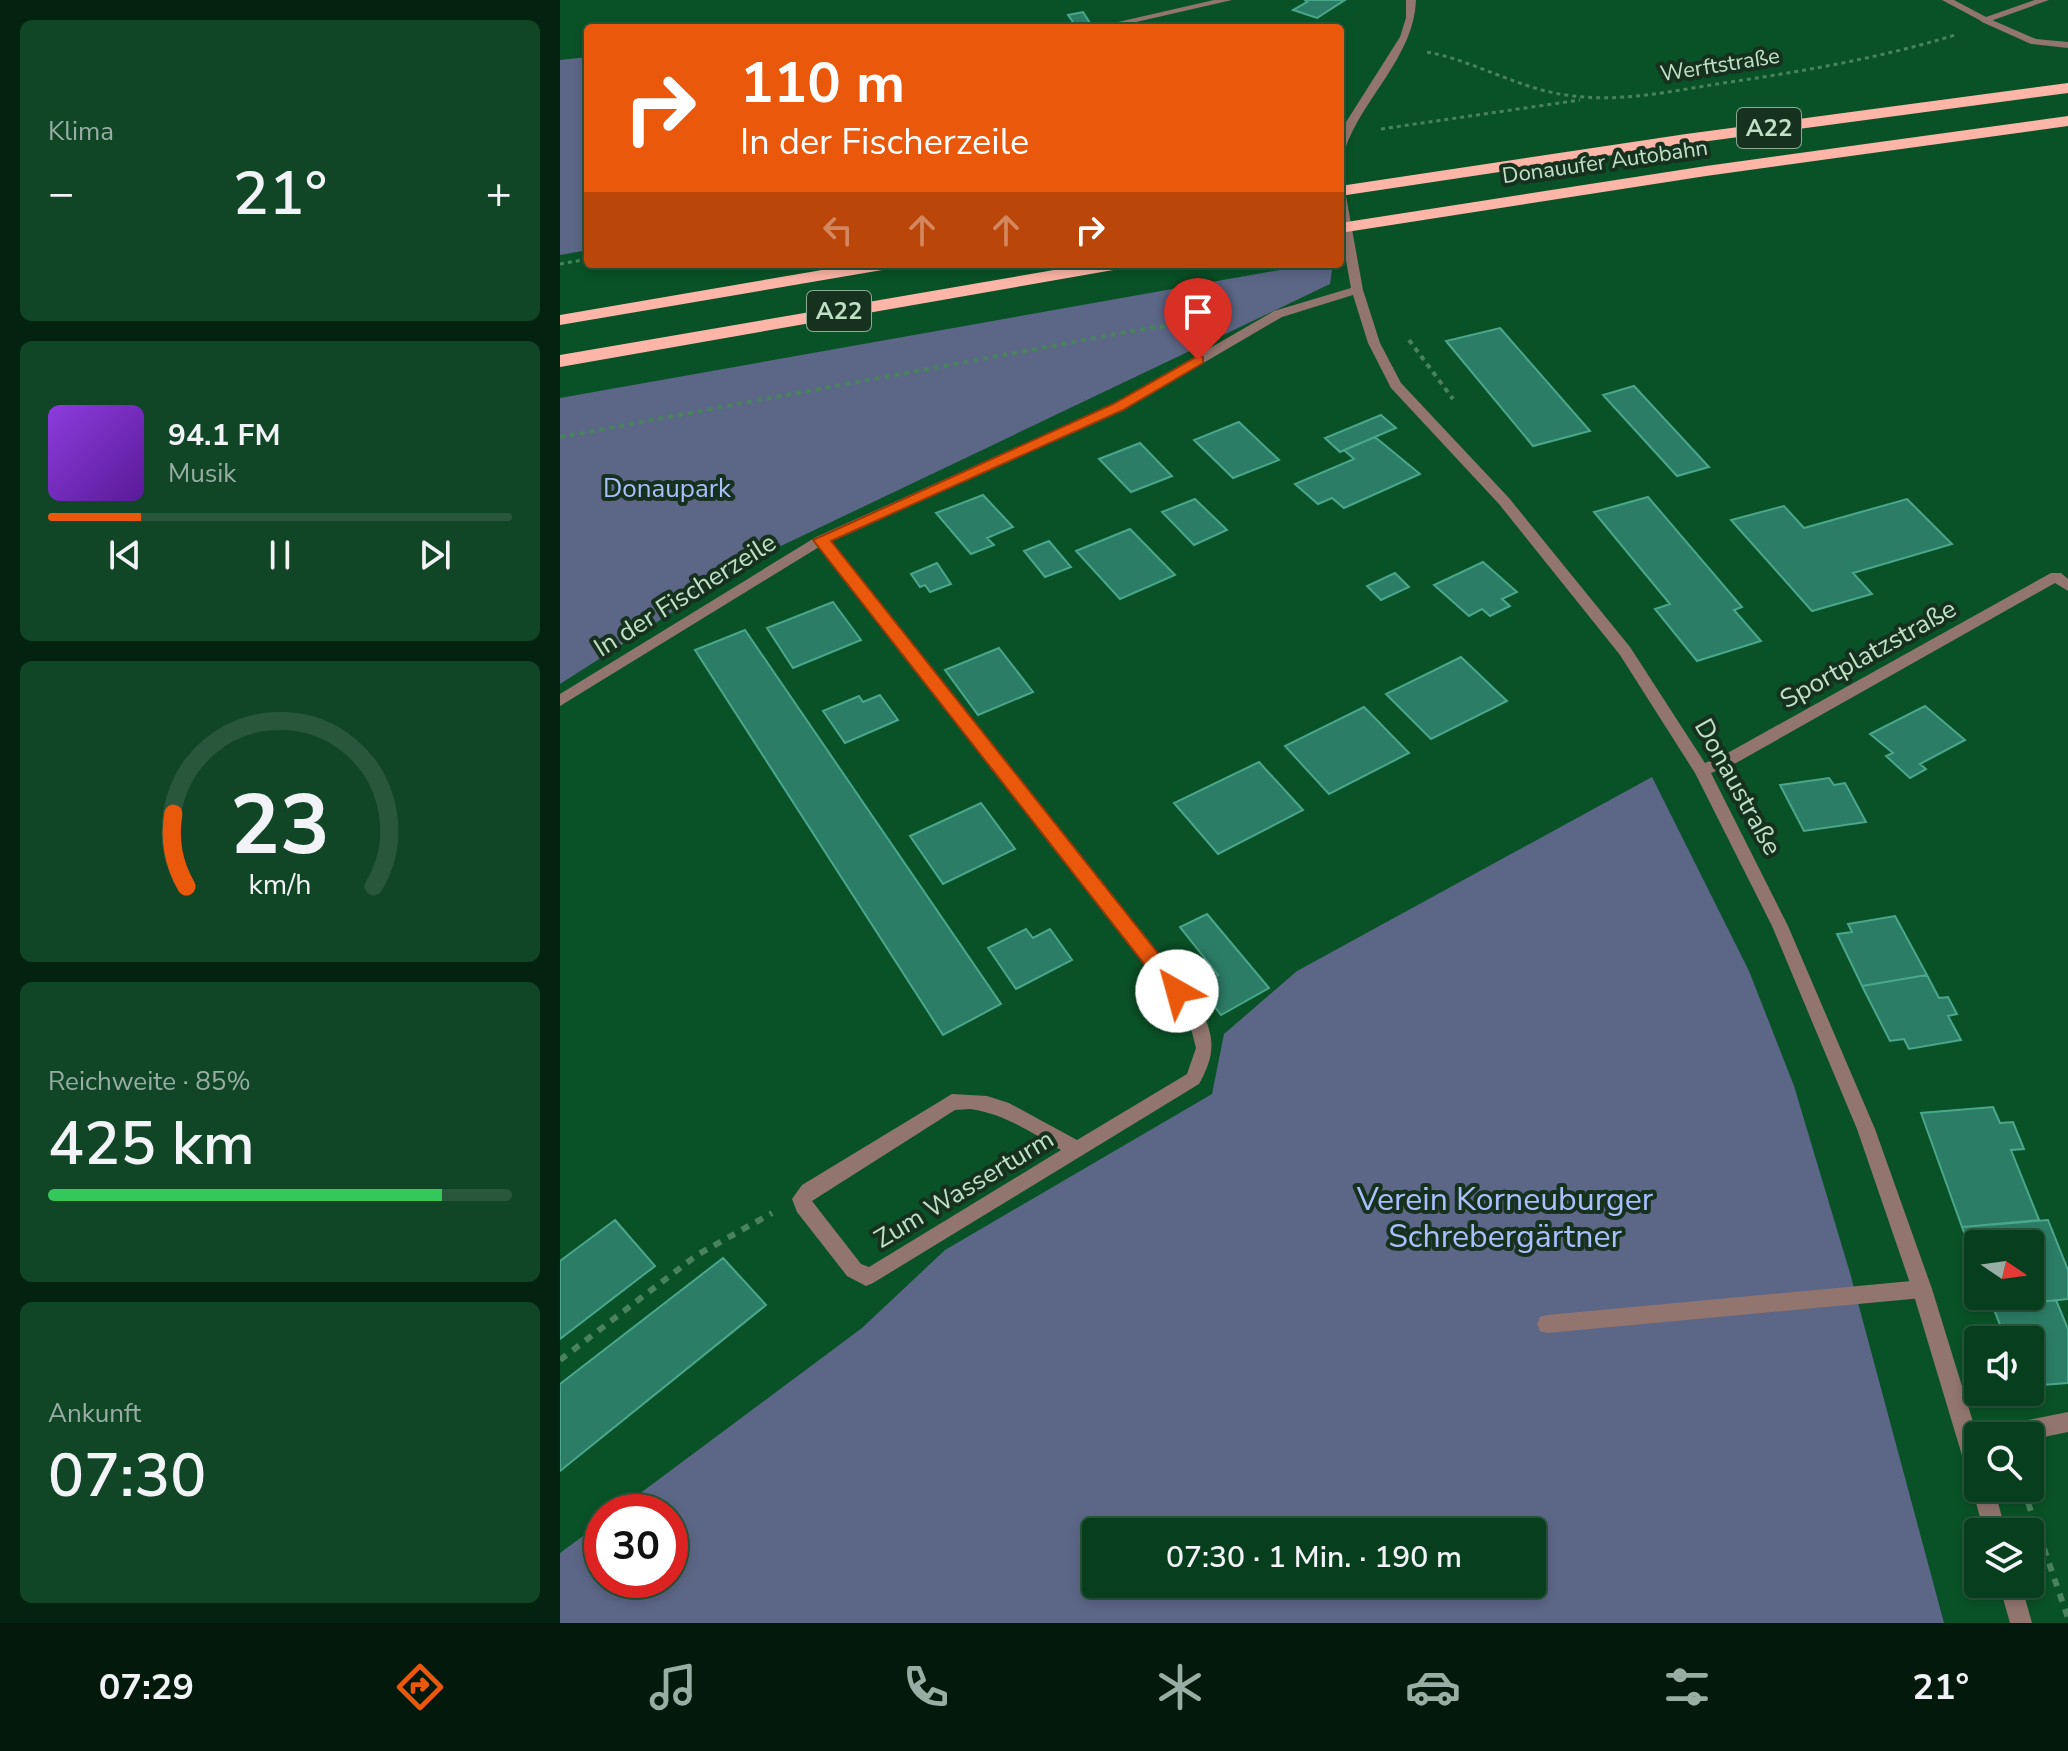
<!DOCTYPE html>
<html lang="de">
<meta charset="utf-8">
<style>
:root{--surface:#073e1d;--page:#104526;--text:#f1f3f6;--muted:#98aea4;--line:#28573b;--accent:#ea580c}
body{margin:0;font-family:"Nunito Sans",sans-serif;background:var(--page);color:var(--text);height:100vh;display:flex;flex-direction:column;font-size:30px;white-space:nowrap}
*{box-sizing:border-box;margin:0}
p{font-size:26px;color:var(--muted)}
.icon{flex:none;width:44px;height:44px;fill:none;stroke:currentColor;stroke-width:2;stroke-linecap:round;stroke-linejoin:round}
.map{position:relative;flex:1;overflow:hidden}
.panel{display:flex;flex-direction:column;gap:20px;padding:20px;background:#042210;width:560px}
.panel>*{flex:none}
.banner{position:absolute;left:24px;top:24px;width:760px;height:244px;border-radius:8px;box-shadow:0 4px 12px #0003,0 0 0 2px var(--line);background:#ea580c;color:#fff;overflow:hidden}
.needle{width:52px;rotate:103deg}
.controls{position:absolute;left:1404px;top:1230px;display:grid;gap:16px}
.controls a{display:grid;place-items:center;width:80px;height:80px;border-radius:8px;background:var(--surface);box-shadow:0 4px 12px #0003,0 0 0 2px var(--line);font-size:40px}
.speed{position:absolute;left:24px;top:1494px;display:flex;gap:16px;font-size:40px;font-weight:700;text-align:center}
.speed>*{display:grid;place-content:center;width:104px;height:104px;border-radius:50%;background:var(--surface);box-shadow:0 4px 12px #0003,0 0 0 2px var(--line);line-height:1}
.speed .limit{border:12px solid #d22;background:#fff;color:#111}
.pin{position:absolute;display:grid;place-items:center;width:68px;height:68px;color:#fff;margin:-82px -34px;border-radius:50% 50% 50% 0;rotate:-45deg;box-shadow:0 0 8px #0007}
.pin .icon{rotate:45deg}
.me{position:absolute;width:88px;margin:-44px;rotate:322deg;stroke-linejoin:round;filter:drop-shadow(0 0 6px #0008)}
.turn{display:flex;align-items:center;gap:28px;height:168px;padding:0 24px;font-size:36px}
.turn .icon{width:104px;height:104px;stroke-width:2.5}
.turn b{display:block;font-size:56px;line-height:68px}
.lanes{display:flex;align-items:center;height:76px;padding:0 24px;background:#0003;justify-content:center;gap:40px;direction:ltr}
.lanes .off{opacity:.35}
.big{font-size:60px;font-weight:600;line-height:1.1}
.panel .card{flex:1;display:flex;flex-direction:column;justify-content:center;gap:12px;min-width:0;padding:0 28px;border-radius:12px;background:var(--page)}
.panel .dial{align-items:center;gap:0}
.dial svg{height:208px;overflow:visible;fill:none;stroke:var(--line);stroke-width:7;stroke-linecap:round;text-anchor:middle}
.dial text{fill:var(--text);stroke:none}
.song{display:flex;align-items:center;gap:24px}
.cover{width:96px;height:96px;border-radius:12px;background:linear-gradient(135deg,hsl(270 70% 55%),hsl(270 70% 35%))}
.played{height:8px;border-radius:4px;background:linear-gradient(90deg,var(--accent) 20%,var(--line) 20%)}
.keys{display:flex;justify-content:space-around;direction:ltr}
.heat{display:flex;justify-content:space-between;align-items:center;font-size:44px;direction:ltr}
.charge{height:12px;border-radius:6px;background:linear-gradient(90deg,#34c759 85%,var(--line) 0)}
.trip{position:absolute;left:522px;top:1518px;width:464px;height:80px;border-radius:8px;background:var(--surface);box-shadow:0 4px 12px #0003,0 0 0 2px var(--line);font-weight:600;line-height:80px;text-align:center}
.tab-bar{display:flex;height:128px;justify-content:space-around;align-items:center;background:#03190c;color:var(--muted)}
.tab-bar .icon{width:56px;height:56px}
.tab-bar .selected{color:var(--accent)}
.tab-bar b{font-size:36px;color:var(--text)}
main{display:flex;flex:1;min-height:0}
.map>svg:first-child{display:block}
.green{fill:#5c6686;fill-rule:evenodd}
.building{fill:#2c7d66;stroke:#4aa78c;stroke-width:2}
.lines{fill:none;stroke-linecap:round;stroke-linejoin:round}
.path-far2{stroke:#49835e;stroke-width:3;stroke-dasharray:4 4;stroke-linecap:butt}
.path-far1{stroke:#49835e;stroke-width:4;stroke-dasharray:5 5;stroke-linecap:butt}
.path{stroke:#49835e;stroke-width:6;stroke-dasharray:8 8;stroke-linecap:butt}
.service{fill:#92756f;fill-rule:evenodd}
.minor{fill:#92756f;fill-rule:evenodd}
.motorway{fill:#fcb5a7;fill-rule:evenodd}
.route{fill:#ea580c;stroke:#983908;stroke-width:2}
.labels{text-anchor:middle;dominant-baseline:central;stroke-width:8;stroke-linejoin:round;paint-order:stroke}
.far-street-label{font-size:22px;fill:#c0e0c6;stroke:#16311e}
.shield{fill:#16311e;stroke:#8dac94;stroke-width:2}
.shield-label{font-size:24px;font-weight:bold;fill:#c0e0c6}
.park-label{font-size:26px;fill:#abbefe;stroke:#16311e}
.street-label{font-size:26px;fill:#c0e0c6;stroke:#16311e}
.near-park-label{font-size:32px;fill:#abbefe;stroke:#16311e}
</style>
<main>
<section class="panel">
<div class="card"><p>Klima</p>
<div class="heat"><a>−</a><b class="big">21°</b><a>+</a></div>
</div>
<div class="card">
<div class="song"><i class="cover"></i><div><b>94.1 FM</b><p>Musik</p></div></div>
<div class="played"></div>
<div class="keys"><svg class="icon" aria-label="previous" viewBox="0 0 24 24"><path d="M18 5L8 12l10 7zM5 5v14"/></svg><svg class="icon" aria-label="pause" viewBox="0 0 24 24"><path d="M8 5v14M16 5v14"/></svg><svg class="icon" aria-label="next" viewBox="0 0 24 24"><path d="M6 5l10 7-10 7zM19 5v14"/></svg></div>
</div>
<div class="card dial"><svg viewBox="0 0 100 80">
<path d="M14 69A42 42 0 1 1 86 69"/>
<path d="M14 69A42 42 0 0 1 9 41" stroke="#ea580c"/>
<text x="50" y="56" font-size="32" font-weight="700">23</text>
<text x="50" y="72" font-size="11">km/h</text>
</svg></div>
<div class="card"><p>Reichweite · 85%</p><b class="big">425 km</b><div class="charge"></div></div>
<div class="card"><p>Ankunft</p><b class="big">07:30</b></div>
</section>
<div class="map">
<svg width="1508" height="1623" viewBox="0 0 1508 1623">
<rect width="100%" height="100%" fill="#095227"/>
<!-- green -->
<path class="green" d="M 28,57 L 28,250 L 0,255 L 0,60 Z
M 753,264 L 773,264 L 770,284 L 200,556 L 0,684 L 0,398 Z
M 1092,777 L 1189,971 L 1234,1086 L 1290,1273 L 1384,1623 L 0,1623 L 0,1553 L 42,1522 L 42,1580 L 110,1580 L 110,1512 L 55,1512 L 302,1328 L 385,1250 L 652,1094 L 664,1034 L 737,971 ZM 536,1532 L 972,1532 L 972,1584 L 536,1584 Z"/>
<!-- building -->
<path class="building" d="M 745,0 L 785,0 L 757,18 L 733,10 L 747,2 Z
M 523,12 L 530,23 L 515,25 L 508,15 Z
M 940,328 L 1030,431 L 973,446 L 886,341 Z
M 1074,386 L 1149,467 L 1117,476 L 1043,395 Z
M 821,415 L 836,428 L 780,452 L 765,438 Z
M 679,422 L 719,460 L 673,478 L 634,440 Z
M 815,437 L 860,474 L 784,508 L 772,498 L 758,504 L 735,484 L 794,459 L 784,450 Z
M 580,443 L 612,476 L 571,492 L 539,459 Z
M 423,495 L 453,527 L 427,538 L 434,545 L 411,554 L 376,513 Z
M 1088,497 L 1182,607 L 1174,610 L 1201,641 L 1137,661 L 1095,609 L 1110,604 L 1034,512 Z
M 635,499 L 667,530 L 634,545 L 602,512 Z
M 1347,499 L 1392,544 L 1293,573 L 1312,594 L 1252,611 L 1171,520 L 1224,506 L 1244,528 Z
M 570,529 L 615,575 L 560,599 L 516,551 Z
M 489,541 L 511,567 L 485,577 L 464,551 Z
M 923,562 L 957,592 L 942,599 L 950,606 L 930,616 L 922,609 L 909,616 L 874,585 Z
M 377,563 L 391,584 L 370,592 L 365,585 L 360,587 L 351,574 Z
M 835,573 L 849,587 L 821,600 L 807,586 Z
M 273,602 L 301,640 L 233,668 L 207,628 Z
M 185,630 L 441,1004 L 383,1035 L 135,650 Z
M 439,648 L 473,692 L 418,715 L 385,670 Z
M 901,657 L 947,701 L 871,739 L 826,694 Z
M 320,695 L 338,720 L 285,743 L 263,711 L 299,696 L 303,702 Z
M 1365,706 L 1405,740 L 1360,764 L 1366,769 L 1350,778 L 1326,756 L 1333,753 L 1310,734 Z
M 804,707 L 849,753 L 769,794 L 725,746 Z
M 699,762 L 743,810 L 658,854 L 614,803 Z
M 1269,778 L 1274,785 L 1285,783 L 1306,822 L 1244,831 L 1220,785 Z
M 421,803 L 455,849 L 383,884 L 350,836 Z
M 647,914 L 709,988 L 661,1015 L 638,985 L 658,975 L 620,927 Z
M 1335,916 L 1367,975 L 1302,986 L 1277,934 L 1292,932 L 1288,924 Z
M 466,929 L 473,938 L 490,929 L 512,960 L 456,989 L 428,948 Z
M 1367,975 L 1379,998 L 1388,997 L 1397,1014 L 1388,1016 L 1401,1040 L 1349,1049 L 1344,1039 L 1330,1041 L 1302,986 Z
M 1433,1107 L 1440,1123 L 1453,1122 L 1464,1149 L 1451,1150 L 1479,1220 L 1402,1227 L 1361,1113 Z
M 55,1220 L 95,1266 L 0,1339 L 0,1261 Z
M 1488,1220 L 1508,1270 L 1508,1299 L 1433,1307 L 1429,1296 L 1470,1296 L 1470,1244 L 1418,1244 L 1418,1268 L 1402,1227 Z
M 163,1258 L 206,1305 L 0,1471 L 0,1384 Z
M 1496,1300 L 1508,1329 L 1508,1383 L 1470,1386 L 1470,1340 L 1446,1340 L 1433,1307 Z"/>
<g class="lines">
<!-- path-far2 -->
<path class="path-far2" d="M 867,52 C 915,61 957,88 1006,95 C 1057,103 1107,92 1157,84 C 1238,72 1317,59 1395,35
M 821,129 L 1020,100
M 0,264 L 28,259"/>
<!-- path-far1 -->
<path class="path-far1" d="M 849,340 L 893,399
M 0,437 L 589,328 L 645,322"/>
<!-- path -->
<path class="path" d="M 0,1360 L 137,1255 L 212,1213
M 1463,1488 L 1508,1618"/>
<!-- service -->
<path class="service" d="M 654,0 L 672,0 L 550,28 L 532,28 Z
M 1425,17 L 1476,39 L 1508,42 L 1508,48 L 1471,44 L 1422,22 L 1420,20 Z
M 1362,1280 L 1369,1283 L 1372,1289 L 1369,1295 L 1362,1298 L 987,1333 L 980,1331 L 977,1324 L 980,1317 L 987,1315 Z"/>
<!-- minor -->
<path class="minor" d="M 846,0 L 856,0 C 854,57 803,97 785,149 L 780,152 L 781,130 L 840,37 L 846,18 Z
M 1382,0 L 1394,0 L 1426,17 L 1475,0 L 1489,0 L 1425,23 Z
M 780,193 L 786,196 L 803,290 L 820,343 L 841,383 L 949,498 L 1070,647 L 1145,763 L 1164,755 L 1491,573 L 1501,573 L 1508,579 L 1508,591 L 1495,583 L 1176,763 L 1151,773 L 1228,926 L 1315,1129 L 1372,1289 L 1418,1438 L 1418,1488 L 1434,1488 L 1446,1532 L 1424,1532 L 1412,1488 L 1415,1481 L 1410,1479 L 1407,1472 L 1352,1289 L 1297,1129 L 1212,926 L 1135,773 L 1060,655 L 939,504 L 831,388 L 808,343 L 793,295 L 722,317 L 563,410 L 270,541 L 642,1012 C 656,1040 654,1057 639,1084 L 313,1283 L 306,1286 L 287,1276 L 237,1212 L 232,1199 L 242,1185 L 392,1094 L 427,1096 L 449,1103 L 517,1140 L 627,1074 L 636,1048 L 629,1021 L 259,547 L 0,706 L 0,694 L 256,537 L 553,404 L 714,311 L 791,288 L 780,227 ZM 410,1109 C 445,1114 471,1132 501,1150 L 309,1267 L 301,1264 L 252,1201 L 395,1110 Z
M 1508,1412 L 1508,1432 L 1470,1440 L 1470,1436 L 1427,1436 L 1431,1429 L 1438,1426 Z
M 1439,1584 L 1461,1584 L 1472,1623 L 1450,1623 Z"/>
<!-- motorway -->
<path class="motorway" d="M 1508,83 L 1508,93 L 1126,144 L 780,196 L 780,186 L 1126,134 Z
M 1508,116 L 1508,126 L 1146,176 L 780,233 L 780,223 L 1146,166 Z
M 297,264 L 337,264 L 328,269 L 0,325 L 0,315 Z
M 529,264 L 568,264 L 559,269 L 0,367 L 0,355 Z"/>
</g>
<!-- route -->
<path class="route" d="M 638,356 L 643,357 L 643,363 L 563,410 L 271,541 L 624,986 L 627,991 L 624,997 L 610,997 L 253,540 L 553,404 Z"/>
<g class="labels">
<!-- far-street labels -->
<g class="far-street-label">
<text transform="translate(1160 65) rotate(-9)">Werftstraße</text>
<text transform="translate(1045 162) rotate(-8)">Donauufer Autobahn</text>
</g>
<!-- shield labels -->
<g class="shield">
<rect x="1177" y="108" width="64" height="40" rx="6"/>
<rect x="247" y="291" width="64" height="40" rx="6"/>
</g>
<g class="shield-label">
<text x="1209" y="128">A22</text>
<text x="279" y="311">A22</text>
</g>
<!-- park labels -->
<g class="park-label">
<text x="107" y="488">Donaupark</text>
</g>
<!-- street labels -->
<g class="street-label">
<text transform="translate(125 595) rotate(-32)">In der Fischerzeile</text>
<text transform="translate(1308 654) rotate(-29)">Sportplatzstraße</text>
<text transform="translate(1178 787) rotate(61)">Donaustraße</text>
<text transform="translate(404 1189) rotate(-31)">Zum Wasserturm</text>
</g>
<!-- near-park labels -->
<g class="near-park-label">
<text x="945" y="1199">Verein Korneuburger<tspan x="945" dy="37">Schrebergärtner</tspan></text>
</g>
</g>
</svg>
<div class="controls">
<a><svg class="needle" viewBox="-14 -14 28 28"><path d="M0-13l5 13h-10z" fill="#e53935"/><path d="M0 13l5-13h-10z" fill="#98aea4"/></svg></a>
<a><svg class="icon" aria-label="sound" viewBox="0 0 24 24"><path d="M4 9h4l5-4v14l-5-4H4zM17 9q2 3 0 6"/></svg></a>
<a><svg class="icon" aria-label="search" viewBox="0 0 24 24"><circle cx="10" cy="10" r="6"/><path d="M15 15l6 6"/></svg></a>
<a><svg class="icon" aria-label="layers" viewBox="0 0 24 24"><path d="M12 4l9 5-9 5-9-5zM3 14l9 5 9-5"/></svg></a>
</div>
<div class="speed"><div class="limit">30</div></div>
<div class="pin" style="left:638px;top:360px;background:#d93025"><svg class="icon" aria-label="arrive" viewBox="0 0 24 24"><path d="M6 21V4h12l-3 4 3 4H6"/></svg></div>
<svg class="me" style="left:617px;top:991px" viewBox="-20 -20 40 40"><circle r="19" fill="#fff"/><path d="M0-13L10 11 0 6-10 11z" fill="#ea580c"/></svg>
<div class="trip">07:30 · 1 Min. · 190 m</div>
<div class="banner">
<div class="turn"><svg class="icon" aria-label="right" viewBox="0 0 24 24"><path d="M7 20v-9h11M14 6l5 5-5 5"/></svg><div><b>110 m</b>In der Fischerzeile</div></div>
<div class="lanes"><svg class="icon off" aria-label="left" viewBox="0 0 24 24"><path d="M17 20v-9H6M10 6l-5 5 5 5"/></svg><svg class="icon off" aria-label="ahead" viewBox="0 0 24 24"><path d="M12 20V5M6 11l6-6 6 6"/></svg><svg class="icon off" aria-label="ahead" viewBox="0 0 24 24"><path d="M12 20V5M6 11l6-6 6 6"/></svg><svg class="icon" aria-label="right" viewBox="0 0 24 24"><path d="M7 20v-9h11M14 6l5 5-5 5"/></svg></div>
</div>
</div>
</main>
<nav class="tab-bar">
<b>07:29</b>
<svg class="icon selected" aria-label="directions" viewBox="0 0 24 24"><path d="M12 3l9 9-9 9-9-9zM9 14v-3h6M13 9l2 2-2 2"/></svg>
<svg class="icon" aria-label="music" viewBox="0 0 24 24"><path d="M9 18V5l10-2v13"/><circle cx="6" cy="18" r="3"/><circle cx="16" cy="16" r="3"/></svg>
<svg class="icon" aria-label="phone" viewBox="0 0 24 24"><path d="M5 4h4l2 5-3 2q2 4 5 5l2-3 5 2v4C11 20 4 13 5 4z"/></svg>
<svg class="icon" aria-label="climate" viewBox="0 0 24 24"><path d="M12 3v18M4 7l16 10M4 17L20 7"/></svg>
<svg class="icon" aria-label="car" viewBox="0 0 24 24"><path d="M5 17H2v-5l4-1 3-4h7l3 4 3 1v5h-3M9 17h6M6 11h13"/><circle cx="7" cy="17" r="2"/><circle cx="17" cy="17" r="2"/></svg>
<svg class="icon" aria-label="filters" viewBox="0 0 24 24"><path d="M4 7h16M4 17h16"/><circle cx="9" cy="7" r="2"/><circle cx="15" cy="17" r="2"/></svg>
<b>21°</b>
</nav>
